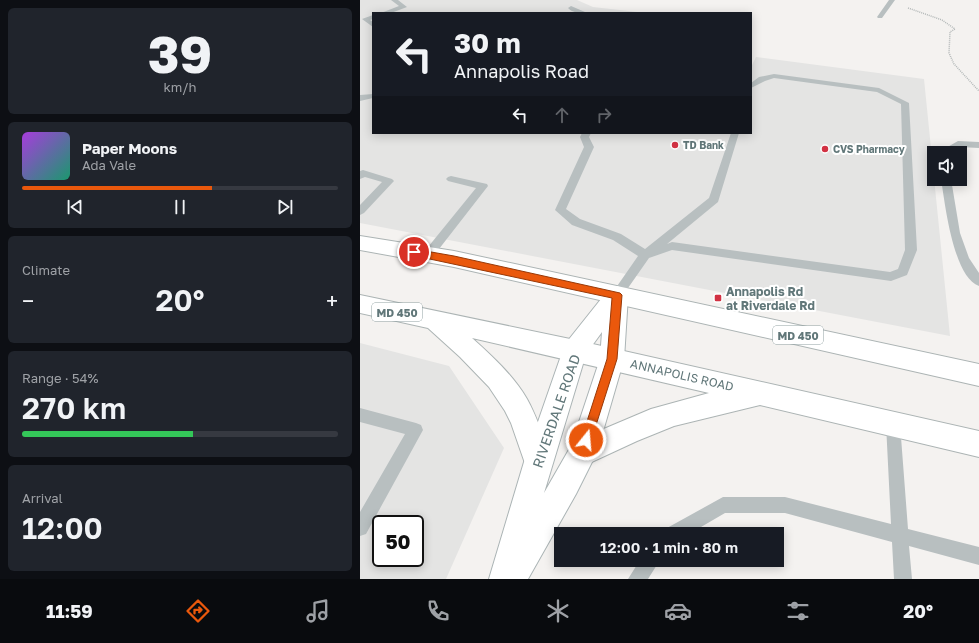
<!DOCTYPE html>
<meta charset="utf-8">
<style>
:root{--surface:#171b24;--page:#20242c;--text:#f1f3f6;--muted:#9ea1a6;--line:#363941;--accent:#ea580c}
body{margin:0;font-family:"Golos Text",sans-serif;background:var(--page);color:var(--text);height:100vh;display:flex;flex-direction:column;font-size:15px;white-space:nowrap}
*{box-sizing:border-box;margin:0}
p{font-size:13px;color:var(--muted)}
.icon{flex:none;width:22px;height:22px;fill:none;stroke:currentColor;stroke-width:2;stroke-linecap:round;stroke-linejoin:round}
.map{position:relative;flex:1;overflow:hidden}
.sheet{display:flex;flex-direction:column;gap:8px;padding:8px;background:#0d0f14;width:360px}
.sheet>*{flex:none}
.banner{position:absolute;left:12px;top:12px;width:380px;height:122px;border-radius:0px;box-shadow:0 2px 10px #0003;background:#171b24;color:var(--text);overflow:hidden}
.fabs{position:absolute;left:567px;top:146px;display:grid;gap:8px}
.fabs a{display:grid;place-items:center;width:40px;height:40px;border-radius:0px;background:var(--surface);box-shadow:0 2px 10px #0003;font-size:20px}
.speed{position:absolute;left:12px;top:515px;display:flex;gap:8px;font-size:20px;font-weight:700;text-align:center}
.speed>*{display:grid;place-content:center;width:52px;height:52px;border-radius:50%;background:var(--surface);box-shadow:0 2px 10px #0003;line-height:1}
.speed .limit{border:2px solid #111;border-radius:6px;background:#fff;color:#111}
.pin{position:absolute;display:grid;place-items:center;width:34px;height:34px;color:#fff;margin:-17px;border:2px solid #fff;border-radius:50%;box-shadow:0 1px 4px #0007}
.me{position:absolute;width:44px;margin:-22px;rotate:17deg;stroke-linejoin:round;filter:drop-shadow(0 0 3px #0008)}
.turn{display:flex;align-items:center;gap:14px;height:84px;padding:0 16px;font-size:18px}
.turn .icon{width:52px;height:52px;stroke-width:2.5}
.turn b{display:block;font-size:28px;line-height:34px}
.lanes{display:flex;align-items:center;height:38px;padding:0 16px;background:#0003;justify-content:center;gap:20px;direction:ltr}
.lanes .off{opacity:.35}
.big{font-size:30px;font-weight:600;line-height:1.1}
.sheet .widget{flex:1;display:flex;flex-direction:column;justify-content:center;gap:6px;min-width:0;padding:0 14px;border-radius:6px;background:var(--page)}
.sheet .dial{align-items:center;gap:0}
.dial b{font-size:52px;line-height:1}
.song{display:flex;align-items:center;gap:12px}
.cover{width:48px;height:48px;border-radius:6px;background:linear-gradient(135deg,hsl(280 70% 55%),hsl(160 70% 35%))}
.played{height:4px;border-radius:2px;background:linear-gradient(90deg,var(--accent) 60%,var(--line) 60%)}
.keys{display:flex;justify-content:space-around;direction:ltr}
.heat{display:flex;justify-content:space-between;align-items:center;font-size:22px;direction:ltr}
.charge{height:6px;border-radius:3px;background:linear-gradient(90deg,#34c759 54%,var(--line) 0)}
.trip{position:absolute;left:194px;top:527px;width:230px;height:40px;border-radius:0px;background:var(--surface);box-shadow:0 2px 10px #0003;font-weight:600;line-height:40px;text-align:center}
.menu{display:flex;height:64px;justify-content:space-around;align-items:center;background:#090b0e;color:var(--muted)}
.menu .icon{width:28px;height:28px}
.menu .selected{color:var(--accent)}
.menu b{font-size:18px;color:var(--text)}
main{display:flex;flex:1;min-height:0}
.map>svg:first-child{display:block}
.built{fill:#e4e4e3;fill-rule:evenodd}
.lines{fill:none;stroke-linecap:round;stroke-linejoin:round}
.secondary-casing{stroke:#abb4b5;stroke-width:2}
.primary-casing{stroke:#acb4b4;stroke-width:2}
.path{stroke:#b3b8b8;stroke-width:1.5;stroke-dasharray:1 1;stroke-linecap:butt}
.lane{fill:#b8bfc0;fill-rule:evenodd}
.secondary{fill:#fff;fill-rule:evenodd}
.primary{fill:#fff;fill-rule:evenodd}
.route{fill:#ea580c;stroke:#983908}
.poi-dot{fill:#d23143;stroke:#fff;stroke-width:1.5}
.labels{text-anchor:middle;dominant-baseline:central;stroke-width:4;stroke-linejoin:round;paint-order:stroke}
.far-poi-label{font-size:10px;font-weight:bold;fill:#617779;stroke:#fff;text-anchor:start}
.shield{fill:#fff;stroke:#90a0a1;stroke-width:1}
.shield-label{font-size:11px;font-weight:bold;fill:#617779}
.poi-label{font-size:12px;font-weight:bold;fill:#617779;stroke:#fff;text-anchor:start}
.street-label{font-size:12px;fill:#617779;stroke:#fff}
.near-street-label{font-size:14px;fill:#617779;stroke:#fff}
</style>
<main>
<section class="sheet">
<div class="widget dial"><b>39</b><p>km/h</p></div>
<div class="widget">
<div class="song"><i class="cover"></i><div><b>Paper Moons</b><p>Ada Vale</p></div></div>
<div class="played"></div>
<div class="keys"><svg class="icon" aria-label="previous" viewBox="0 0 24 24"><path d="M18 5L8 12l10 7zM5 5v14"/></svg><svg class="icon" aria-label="pause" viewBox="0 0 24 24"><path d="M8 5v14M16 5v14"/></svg><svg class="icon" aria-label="next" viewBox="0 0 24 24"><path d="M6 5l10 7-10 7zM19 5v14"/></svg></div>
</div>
<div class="widget"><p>Climate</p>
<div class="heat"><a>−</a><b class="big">20°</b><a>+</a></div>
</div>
<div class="widget"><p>Range · 54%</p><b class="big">270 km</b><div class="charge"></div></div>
<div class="widget"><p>Arrival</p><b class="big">12:00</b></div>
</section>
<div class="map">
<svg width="619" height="579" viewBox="0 0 619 579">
<rect width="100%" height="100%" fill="#f4f2f0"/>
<!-- built -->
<path class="built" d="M 0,0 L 217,0 L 233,7 L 286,13 L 13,13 L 13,133 L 391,133 L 391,67 L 396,57 L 564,79 L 590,336 L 0,223 Z
M 0,343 L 89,366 L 144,448 L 86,579 L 0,579 ZM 21,524 L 55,524 L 55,558 L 21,558 Z"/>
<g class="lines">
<!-- secondary casing -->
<g class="secondary-casing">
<path id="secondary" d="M 257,286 L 265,289 L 268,295 L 264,359 L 237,452 L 216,494 L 168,579 L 129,579 L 164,462 L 203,350 L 206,343 L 249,289 ZM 242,332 L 240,359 L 211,446 L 184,493 L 226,354 Z"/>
</g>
<!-- primary casing -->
<g class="primary-casing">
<path id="primary" d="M 0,236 L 94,251 L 619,364 L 619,386 L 94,267 L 0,250 Z
M 0,295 L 215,340 L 619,431 L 619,457 L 400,405 L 314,426 L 277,441 L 223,466 L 213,462 L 209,452 L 213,442 L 291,409 L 349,393 L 112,338 C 132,356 153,375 167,399 C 178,419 185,441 192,462 L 188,472 L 178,476 L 168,472 L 151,423 L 145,411 L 129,387 L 100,357 L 68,328 L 0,313 Z"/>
</g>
<!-- path -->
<path class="path" d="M 548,8 L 582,20 L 595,29 L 590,32 L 589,53 L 594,64 L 619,91"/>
<!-- lane -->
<path class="lane" d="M 31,0 L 38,0 L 47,7 L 31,13 L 21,13 L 39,6 Z
M 529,0 L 535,0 L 522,18 L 518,18 L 517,17 Z
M 211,6 L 225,12 L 226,13 C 219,13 213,13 208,8 Z
M 13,15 L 13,19 L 10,20 L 13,22 L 13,27 L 2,19 Z
M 414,74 L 519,88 L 549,103 L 557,250 L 547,275 L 531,281 L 312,250 L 289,258 L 261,298 L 257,300 L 253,298 L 251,295 L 253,292 L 278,256 L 253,240 L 212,225 L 195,210 L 224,147 L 220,137 L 222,133 L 231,133 L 229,137 L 234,147 L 206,209 L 220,219 L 261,234 L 285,249 L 349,198 L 371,133 L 379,133 L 358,202 L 307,244 L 312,242 L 530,272 L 538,269 L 545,250 L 541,104 L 517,92 L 414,78 L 405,81 L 391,88 L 391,83 L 399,77 Z
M 13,94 L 13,98 L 0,101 L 0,95 Z
M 598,141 L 619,142 L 619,148 L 600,147 L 589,153 L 577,153 Z
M 3,170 L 32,179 L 34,181 L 4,213 L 0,215 L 0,205 L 22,182 L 5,177 L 0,179 L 0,171 Z
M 91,176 L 127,184 L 128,186 L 72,258 L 68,259 L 64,258 L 62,255 L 64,252 L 116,188 L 88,181 L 86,179 L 88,177 Z
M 581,179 L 591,179 L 600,233 L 609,258 L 619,273 L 619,286 C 593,277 585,203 581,179 Z
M 0,408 L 56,423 L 61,425 L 63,430 L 6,534 L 0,536 L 0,512 L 45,434 L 0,422 Z
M 533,417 L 538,419 L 540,424 L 548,529 L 619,547 L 619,565 L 549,546 L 552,579 L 534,579 L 532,542 L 425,513 L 365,513 L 329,534 L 305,534 L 307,528 L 363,497 L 425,497 L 531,524 L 526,424 L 528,419 Z
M 280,560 L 300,560 L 288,579 L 268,579 Z"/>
<!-- secondary -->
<use href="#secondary" class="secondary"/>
<!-- primary -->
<use href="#primary" class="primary"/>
</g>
<!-- route -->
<path class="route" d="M 54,249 L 94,256 L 260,293 L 262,295 L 257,359 L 230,444 L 226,446 L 222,444 L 221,440 L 247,359 L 252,298 L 51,255 L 50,252 Z"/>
<!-- markers -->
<g class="poi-dot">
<circle cx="315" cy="145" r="4"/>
<circle cx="465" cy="149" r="4"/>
<rect x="354" y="294" width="8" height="8" rx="2"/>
</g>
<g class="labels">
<!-- far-poi labels -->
<g class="far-poi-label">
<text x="323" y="145">TD Bank</text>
<text x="473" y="149">CVS Pharmacy</text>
</g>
<!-- shield labels -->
<g class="shield">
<rect x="12" y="303" width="50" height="18" rx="3"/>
<rect x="413" y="326" width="50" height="18" rx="3"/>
</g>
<g class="shield-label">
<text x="37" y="312">MD 450</text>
<text x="438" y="335">MD 450</text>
</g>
<!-- poi labels -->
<g class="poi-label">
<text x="366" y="291">Annapolis Rd<tspan x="366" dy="14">at Riverdale Rd</tspan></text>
</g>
<!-- street labels -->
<g class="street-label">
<text transform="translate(322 375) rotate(13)">ANNAPOLIS ROAD</text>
</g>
<!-- near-street labels -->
<g class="near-street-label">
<text transform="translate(196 411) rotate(-71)">RIVERDALE ROAD</text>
</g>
</g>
</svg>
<div class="fabs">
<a><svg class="icon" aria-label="sound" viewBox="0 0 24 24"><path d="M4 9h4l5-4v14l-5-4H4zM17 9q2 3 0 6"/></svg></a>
</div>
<div class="speed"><div class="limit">50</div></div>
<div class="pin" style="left:54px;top:252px;background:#d93025"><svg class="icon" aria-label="arrive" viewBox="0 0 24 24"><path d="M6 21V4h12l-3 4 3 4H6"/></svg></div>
<svg class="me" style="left:226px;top:440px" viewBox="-20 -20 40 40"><circle r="17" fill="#ea580c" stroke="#fff" stroke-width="3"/><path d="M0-11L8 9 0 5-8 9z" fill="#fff"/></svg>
<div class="trip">12:00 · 1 min · 80 m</div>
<div class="banner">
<div class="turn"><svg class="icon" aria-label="left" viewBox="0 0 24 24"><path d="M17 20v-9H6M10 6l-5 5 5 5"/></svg><div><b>30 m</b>Annapolis Road</div></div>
<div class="lanes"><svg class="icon" aria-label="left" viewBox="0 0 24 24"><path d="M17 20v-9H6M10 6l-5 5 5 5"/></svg><svg class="icon off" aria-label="ahead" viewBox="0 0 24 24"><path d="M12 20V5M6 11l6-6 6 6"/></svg><svg class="icon off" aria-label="right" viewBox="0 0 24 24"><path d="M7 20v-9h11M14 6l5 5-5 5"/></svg></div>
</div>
</div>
</main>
<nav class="menu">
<b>11:59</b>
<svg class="icon selected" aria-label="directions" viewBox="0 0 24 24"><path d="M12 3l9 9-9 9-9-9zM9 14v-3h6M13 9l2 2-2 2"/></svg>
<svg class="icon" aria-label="music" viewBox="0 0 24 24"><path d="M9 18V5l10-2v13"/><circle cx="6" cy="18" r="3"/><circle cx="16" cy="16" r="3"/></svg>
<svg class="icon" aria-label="phone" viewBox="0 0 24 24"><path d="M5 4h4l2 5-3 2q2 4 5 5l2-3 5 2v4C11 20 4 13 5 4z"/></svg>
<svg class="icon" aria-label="climate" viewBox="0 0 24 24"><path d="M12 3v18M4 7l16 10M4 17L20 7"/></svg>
<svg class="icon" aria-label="car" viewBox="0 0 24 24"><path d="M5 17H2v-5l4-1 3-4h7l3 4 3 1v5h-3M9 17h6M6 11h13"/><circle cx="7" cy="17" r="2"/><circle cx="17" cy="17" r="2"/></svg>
<svg class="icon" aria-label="filters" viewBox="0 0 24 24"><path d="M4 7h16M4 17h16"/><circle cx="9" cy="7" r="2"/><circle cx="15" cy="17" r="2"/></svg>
<b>20°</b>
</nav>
